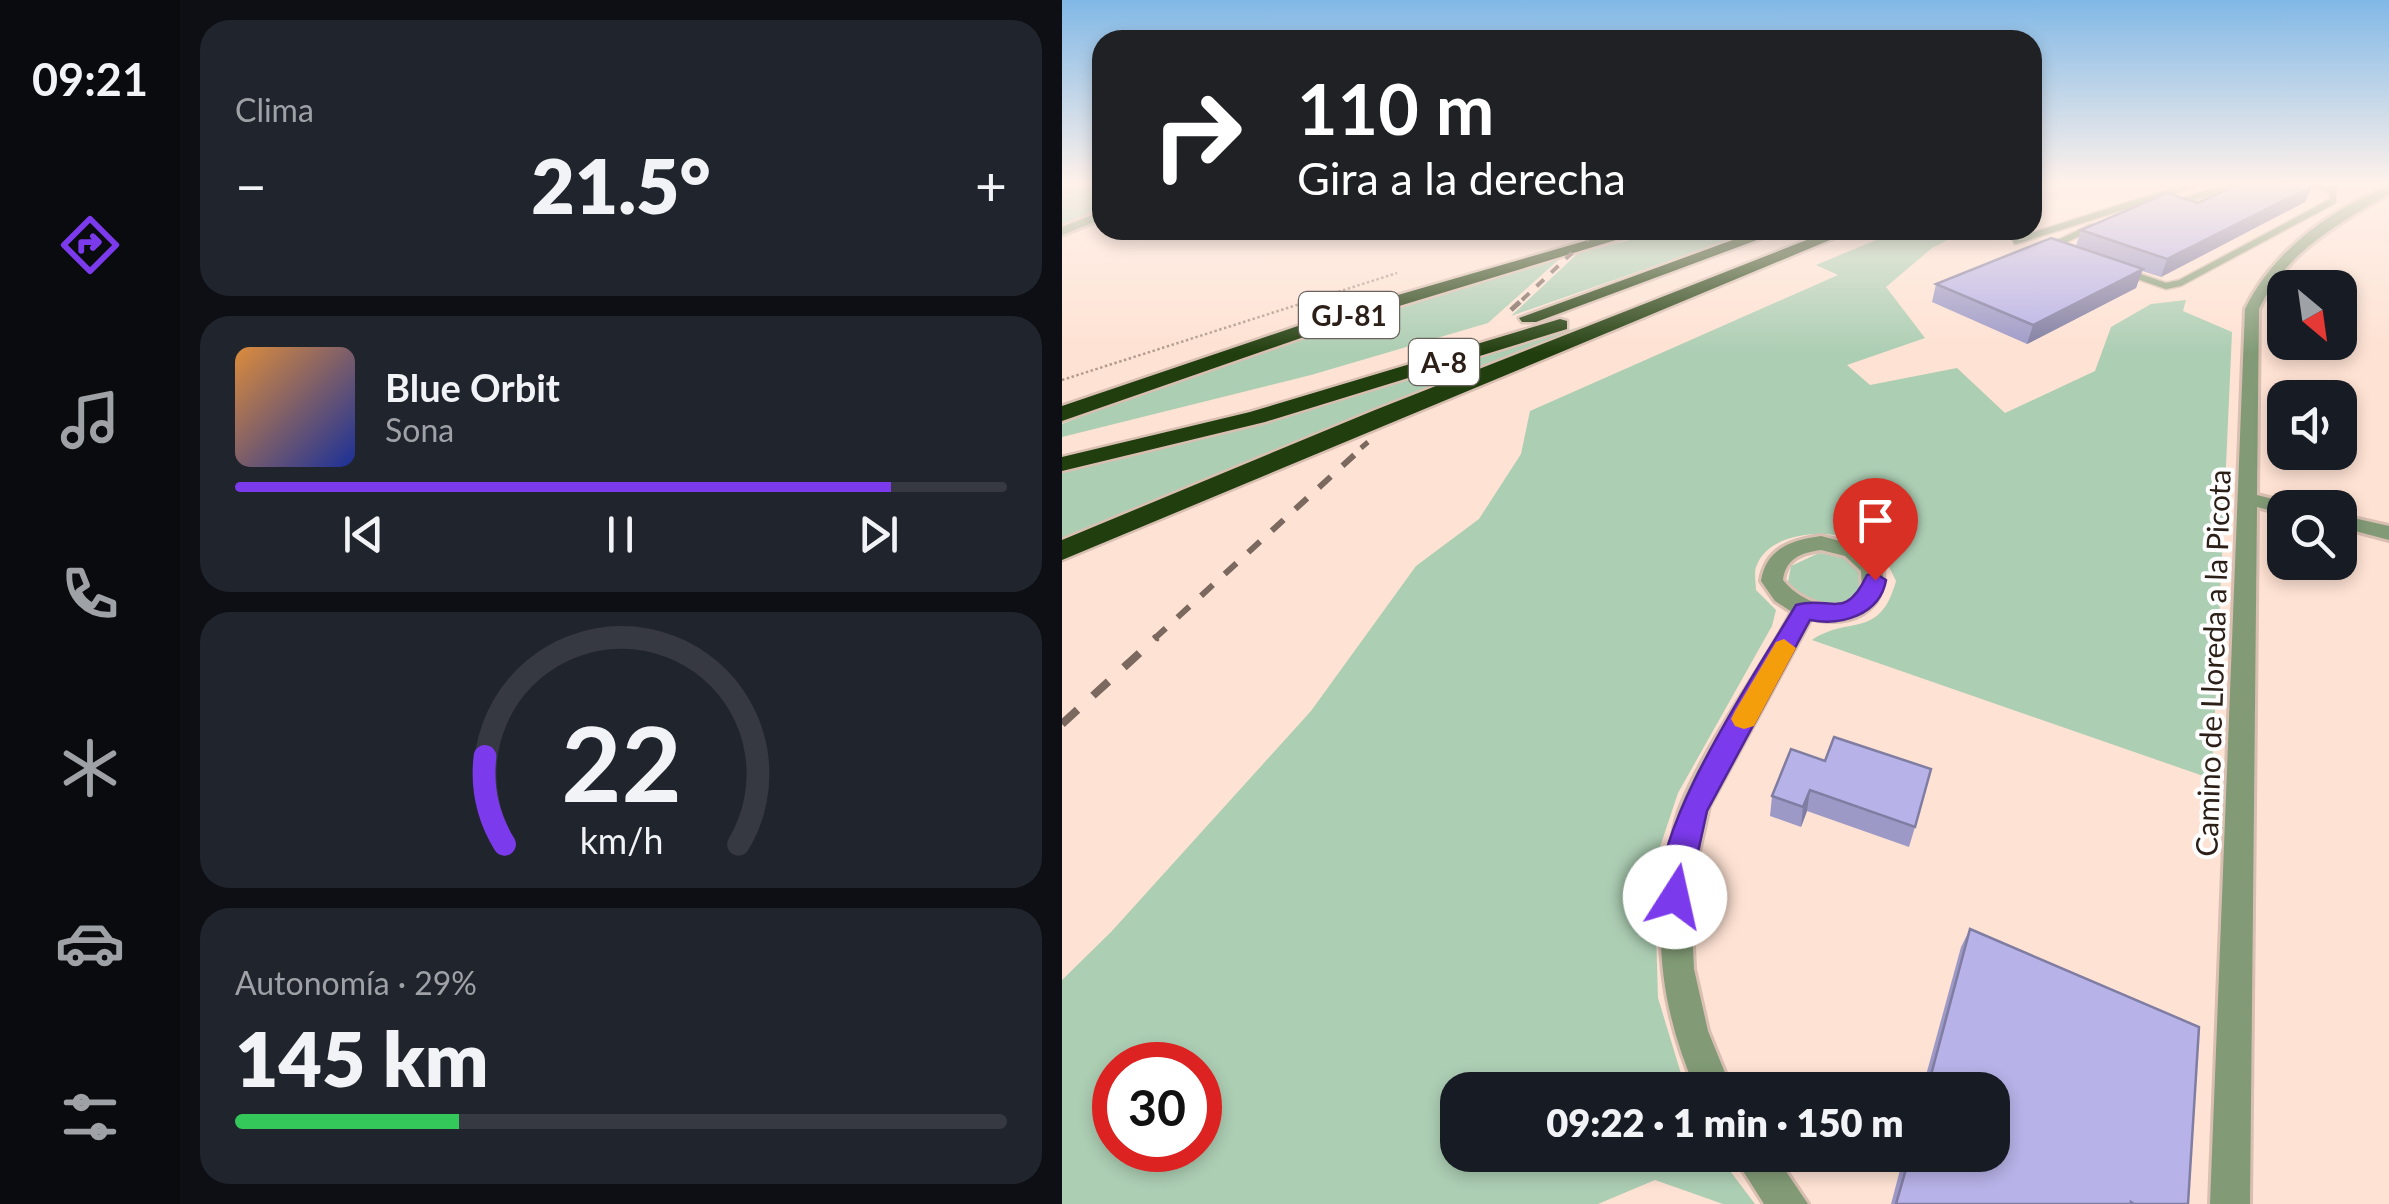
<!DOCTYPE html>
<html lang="es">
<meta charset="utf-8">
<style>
:root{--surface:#171b24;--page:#20242c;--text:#f1f3f6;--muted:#9ea1a6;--line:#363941;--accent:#7c3aed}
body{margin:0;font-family:Lato,sans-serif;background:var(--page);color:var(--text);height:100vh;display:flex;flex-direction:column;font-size:38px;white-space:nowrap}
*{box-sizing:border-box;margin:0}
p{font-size:32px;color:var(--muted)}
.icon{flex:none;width:55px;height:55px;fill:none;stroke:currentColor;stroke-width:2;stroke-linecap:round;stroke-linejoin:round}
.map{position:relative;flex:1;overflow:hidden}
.panel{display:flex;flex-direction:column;gap:20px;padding:20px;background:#0d0f14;width:882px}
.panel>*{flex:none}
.hud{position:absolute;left:30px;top:30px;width:950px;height:210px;border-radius:30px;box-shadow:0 5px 15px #0003;background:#202124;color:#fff;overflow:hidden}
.needle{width:65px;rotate:151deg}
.buttons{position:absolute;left:1205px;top:270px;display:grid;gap:20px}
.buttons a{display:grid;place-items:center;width:90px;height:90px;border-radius:20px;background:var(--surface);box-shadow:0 5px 15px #0003;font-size:50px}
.speed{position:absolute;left:30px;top:1042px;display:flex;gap:20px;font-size:50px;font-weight:700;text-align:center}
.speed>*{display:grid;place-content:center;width:130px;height:130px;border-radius:50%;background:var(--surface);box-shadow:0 5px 15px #0003;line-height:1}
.speed .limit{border:15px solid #d22;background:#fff;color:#111}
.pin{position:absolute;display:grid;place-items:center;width:85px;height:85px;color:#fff;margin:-102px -42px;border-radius:50% 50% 50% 0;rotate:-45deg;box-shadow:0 0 10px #0007}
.pin .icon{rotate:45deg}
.me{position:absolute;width:110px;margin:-55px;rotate:10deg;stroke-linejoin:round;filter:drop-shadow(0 0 8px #0008)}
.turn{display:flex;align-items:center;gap:35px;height:210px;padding:0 40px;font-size:45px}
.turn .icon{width:130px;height:130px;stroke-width:2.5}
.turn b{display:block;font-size:70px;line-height:85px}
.big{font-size:75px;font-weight:800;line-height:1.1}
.panel .tile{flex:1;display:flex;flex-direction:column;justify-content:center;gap:15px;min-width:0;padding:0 35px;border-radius:30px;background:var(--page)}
.panel .dial{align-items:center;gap:0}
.dial svg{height:260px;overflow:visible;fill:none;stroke:var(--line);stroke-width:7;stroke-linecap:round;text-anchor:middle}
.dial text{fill:var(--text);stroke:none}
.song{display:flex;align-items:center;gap:30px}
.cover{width:120px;height:120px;border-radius:15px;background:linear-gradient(135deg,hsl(30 70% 55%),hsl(230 70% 35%))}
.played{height:10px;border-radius:5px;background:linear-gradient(90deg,var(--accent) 85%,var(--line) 85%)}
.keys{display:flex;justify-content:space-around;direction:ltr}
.heat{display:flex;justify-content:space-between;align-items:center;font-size:55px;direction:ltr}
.charge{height:15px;border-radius:8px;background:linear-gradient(90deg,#34c759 29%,var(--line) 0)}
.trip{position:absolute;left:378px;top:1072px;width:570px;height:100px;border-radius:30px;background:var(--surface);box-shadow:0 5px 15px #0003;font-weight:800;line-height:100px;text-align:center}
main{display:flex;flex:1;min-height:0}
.dock{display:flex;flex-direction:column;width:180px;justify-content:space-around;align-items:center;background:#090b0e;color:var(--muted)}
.dock .icon{width:70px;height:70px}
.dock .on{color:var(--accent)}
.dock b{font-size:45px;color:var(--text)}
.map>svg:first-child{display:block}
.green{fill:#acceb3;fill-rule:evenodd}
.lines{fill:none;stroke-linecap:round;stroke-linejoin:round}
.lane-casing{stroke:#d8bfb1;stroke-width:9}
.street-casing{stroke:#d8bfb1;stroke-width:6}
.highway-casing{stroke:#d8bfb1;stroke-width:5}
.path{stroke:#b29b8f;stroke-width:2.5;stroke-dasharray:2.5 2.5;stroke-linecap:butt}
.lane{stroke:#829b76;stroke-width:6}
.street{fill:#829b76;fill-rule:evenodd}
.highway{fill:#213e0e;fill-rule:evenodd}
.rail-far3{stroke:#7b685e;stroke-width:4;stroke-dasharray:10 10;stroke-linecap:butt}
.rail-far2{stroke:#7b685e;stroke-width:5;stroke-dasharray:12 12;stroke-linecap:butt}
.rail-far1{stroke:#7b685e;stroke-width:6;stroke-dasharray:16 16;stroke-linecap:butt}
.rail{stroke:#7b685e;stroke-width:8;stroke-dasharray:21 21;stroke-linecap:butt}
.wall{fill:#9d99c7}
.shaded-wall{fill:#807da2}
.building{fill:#b7b2e7;stroke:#807da2;stroke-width:2.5}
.route{fill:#7c3aed;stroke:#51269a;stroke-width:2.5}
.slow{fill:#f59e0b}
.labels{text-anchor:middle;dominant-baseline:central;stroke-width:8;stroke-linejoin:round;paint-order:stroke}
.shield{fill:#fff;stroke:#6b625d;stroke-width:2.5}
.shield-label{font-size:28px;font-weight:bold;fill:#2c1f18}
.street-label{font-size:30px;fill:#2c1f18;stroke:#fff}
</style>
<main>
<nav class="dock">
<b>09:21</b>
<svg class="icon on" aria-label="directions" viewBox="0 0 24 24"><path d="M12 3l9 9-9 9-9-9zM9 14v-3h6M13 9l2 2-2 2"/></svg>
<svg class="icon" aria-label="music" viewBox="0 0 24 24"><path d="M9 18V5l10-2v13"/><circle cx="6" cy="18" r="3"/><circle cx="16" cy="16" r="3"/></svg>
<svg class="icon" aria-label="phone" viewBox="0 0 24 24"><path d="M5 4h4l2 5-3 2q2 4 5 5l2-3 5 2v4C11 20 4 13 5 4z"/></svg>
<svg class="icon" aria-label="climate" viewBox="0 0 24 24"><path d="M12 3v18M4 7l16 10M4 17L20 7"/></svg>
<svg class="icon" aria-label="car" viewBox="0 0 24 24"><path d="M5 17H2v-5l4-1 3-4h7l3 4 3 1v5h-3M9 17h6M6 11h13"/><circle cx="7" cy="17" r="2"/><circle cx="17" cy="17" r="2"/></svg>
<svg class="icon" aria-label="filters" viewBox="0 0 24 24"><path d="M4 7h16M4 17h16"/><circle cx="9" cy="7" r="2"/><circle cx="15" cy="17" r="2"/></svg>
</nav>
<section class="panel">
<div class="tile"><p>Clima</p>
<div class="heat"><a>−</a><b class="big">21.5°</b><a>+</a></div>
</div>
<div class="tile">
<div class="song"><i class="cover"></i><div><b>Blue Orbit</b><p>Sona</p></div></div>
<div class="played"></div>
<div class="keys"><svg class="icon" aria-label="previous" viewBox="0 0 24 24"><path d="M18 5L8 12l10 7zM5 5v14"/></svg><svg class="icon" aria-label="pause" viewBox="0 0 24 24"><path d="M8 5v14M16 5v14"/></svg><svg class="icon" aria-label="next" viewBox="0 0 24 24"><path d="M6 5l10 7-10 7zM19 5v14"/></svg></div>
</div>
<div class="tile dial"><svg viewBox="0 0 100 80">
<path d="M14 69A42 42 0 1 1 86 69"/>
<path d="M14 69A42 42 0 0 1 8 42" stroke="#7c3aed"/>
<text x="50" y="56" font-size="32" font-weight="700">22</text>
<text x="50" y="72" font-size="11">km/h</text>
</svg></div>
<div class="tile"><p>Autonomía · 29%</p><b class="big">145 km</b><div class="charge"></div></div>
</section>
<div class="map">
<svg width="1327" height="1204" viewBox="0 0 1327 1204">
<rect width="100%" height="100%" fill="#fee2d3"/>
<!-- green -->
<path class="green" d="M 0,184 L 40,184 L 40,213 L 0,229 Z
M 607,230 L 695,230 L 449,316 L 516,253 Z
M 838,230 L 886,230 L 897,234 L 870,248 L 824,287 L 863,338 L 785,365 L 808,385 L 895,368 L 943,413 L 1033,371 L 1049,327 L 1089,304 L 1124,300 L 1121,311 L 1170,332 L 1150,779 L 750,640 C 787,615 818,640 834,581 C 828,569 824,557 813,549 C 784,527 708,526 694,567 C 692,573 694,584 694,590 L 714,610 L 710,626 L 616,793 L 592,865 L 596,998 L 624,1090 L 395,1090 L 395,1155 L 656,1155 L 693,1204 L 661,1204 L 593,1180 L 536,1204 L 0,1204 L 0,980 L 49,932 L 249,711 L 354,566 L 417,519 L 459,454 L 468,411 L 776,275 L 754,265 ZM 138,1065 L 138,1150 L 52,1150 L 52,1065 Z
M 503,254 L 426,323 L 249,375 L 0,437 L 0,424 L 208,344 Z
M 527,324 L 502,338 L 0,541 L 0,473 L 304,393 Z
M 757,553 L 781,557 L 798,570 L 800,587 C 783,614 741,608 726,582 L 729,566 Z"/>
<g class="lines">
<!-- lane casing -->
<g class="lane-casing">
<path id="lane" d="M 1248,184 L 1272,190
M 1114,203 L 1174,184
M 954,241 L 1133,184
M 997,249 L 994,244 L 1030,227
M 1067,273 L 1104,286 L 1118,283 L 1271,201 L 1270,184"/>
</g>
<!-- street casing -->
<g class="street-casing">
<path id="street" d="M 1327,186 L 1327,194 C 1275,224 1223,253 1197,309 L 1195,495 L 1230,504 L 1233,508 L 1222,508 L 1222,514 L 1195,507 L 1188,1204 L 1148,1204 L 1183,309 C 1211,251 1268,210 1327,186 Z
M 40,211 L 40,219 L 0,235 L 0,227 Z
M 1278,515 L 1327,526 L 1327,540 L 1278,527 Z
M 759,536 L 797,546 L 821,569 C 824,612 788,628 749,618 L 647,806 L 632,874 L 629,905 L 632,969 L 646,1031 L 670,1090 L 634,1090 C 600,1013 589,933 608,850 C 611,835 613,820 619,806 C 648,737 695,677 730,612 L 713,601 L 699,581 C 704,548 730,540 759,536 ZM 759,550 L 783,556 L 799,571 L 800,588 C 783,620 739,603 721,580 C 724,558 739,553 759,550 Z
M 671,1155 L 713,1155 L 746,1204 L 702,1204 Z"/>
</g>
<!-- highway casing -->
<g class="highway-casing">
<path id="highway" d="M 561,230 L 587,230 L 291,320 L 0,421 L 0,406 L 277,312 Z
M 698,230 L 722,230 L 474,322 L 460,322 L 457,318 Z
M 770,230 L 792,230 L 0,560 L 0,540 L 313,410 Z
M 498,319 L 505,321 L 505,329 L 203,422 L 0,471 L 0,457 L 188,412 Z"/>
</g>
<!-- path -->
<path class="path" d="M 0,380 L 335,273"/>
<!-- lane -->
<use href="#lane" class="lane"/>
<!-- street -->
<use href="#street" class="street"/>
<!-- highway -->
<use href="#highway" class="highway"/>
<!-- rail-far3 -->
<path class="rail-far3" d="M 524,241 L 536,230
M 460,300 L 510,253"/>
<!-- rail-far2 -->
<path class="rail-far2" d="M 449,310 L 462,298
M 299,448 L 306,442"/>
<!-- rail-far1 -->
<path class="rail-far1" d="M 92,639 L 302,446"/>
<!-- rail -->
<path class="rail" d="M 0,724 L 95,637"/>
</g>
<!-- wall -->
<path class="wall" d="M 1243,202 L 1099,277 L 1080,271 L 1074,288 L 965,344 L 870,302 L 874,284 L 1014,246 L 1019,230 L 1136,203 Z
M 729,749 L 853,827 L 847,847 L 745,811 L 739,827 L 708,816 L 710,796 Z
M 908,929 L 1126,1204 L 829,1204 L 842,1155 L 930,1155 L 930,1090 L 860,1090 L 899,947 Z"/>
<!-- shaded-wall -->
<path class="shaded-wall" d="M 1251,186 L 1243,202 L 1099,277 L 1105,259 Z
M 1081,269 L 1074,288 L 965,344 L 971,325 Z
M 748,790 L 745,811 L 739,827 L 741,807 Z"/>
<!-- building -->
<path class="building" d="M 1177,184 L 1244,184 L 1251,186 L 1105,259 L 1019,230 L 1105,193 L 1136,203 Z
M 989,238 L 1081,269 L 971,325 L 874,284 Z
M 772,737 L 869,769 L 853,827 L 748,790 L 741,807 L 710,796 L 729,749 L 763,761 Z
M 908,929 L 1137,1027 L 1126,1204 L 1072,1204 L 1069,1202 L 1069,1204 L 834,1204 L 848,1155 L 930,1155 L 930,1090 L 865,1090 Z"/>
<!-- sky -->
<linearGradient id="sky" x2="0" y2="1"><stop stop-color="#81b8e6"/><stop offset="0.52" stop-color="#fff2eb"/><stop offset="1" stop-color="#fff2eb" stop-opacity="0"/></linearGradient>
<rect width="1327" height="353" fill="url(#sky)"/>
<!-- route -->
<path class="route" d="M 813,573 L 824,580 C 818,615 779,626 748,620 L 645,811 L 624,907 L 613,912 L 602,907 C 576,846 700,663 734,605 C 769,595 783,622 805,575 Z"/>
<!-- slow -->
<path class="slow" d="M 722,639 L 734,648 L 692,726 L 682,729 L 673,726 L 669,719 L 673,711 L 714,642 Z"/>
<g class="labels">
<!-- shield labels -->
<g class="shield">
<rect x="237" y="292" width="100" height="46" rx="8"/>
<rect x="347" y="339" width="70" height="46" rx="8"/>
</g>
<g class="shield-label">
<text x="287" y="315">GJ-81</text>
<text x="382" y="362">A-8</text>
</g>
<!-- street labels -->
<g class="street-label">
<text transform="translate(1150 663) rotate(-88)">Camino de Lloreda a la Picota</text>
</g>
</g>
</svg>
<div class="buttons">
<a><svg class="needle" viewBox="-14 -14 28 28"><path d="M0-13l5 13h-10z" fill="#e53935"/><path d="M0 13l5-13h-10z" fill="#9ea1a6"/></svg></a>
<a><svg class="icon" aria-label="sound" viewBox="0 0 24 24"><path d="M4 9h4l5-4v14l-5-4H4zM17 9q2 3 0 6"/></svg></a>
<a><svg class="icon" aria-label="search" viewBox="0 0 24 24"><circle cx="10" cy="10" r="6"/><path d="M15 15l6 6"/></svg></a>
</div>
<div class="speed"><div class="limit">30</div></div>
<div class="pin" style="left:813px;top:580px;background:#d93025"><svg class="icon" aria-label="arrive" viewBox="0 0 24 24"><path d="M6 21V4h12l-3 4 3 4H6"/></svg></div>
<svg class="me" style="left:613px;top:897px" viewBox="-20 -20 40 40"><circle r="19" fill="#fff"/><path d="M0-13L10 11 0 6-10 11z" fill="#7c3aed"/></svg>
<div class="trip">09:22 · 1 min · 150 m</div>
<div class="hud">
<div class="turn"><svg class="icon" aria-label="right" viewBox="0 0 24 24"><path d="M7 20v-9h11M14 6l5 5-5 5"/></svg><div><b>110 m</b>Gira a la derecha</div></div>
</div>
</div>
</main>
